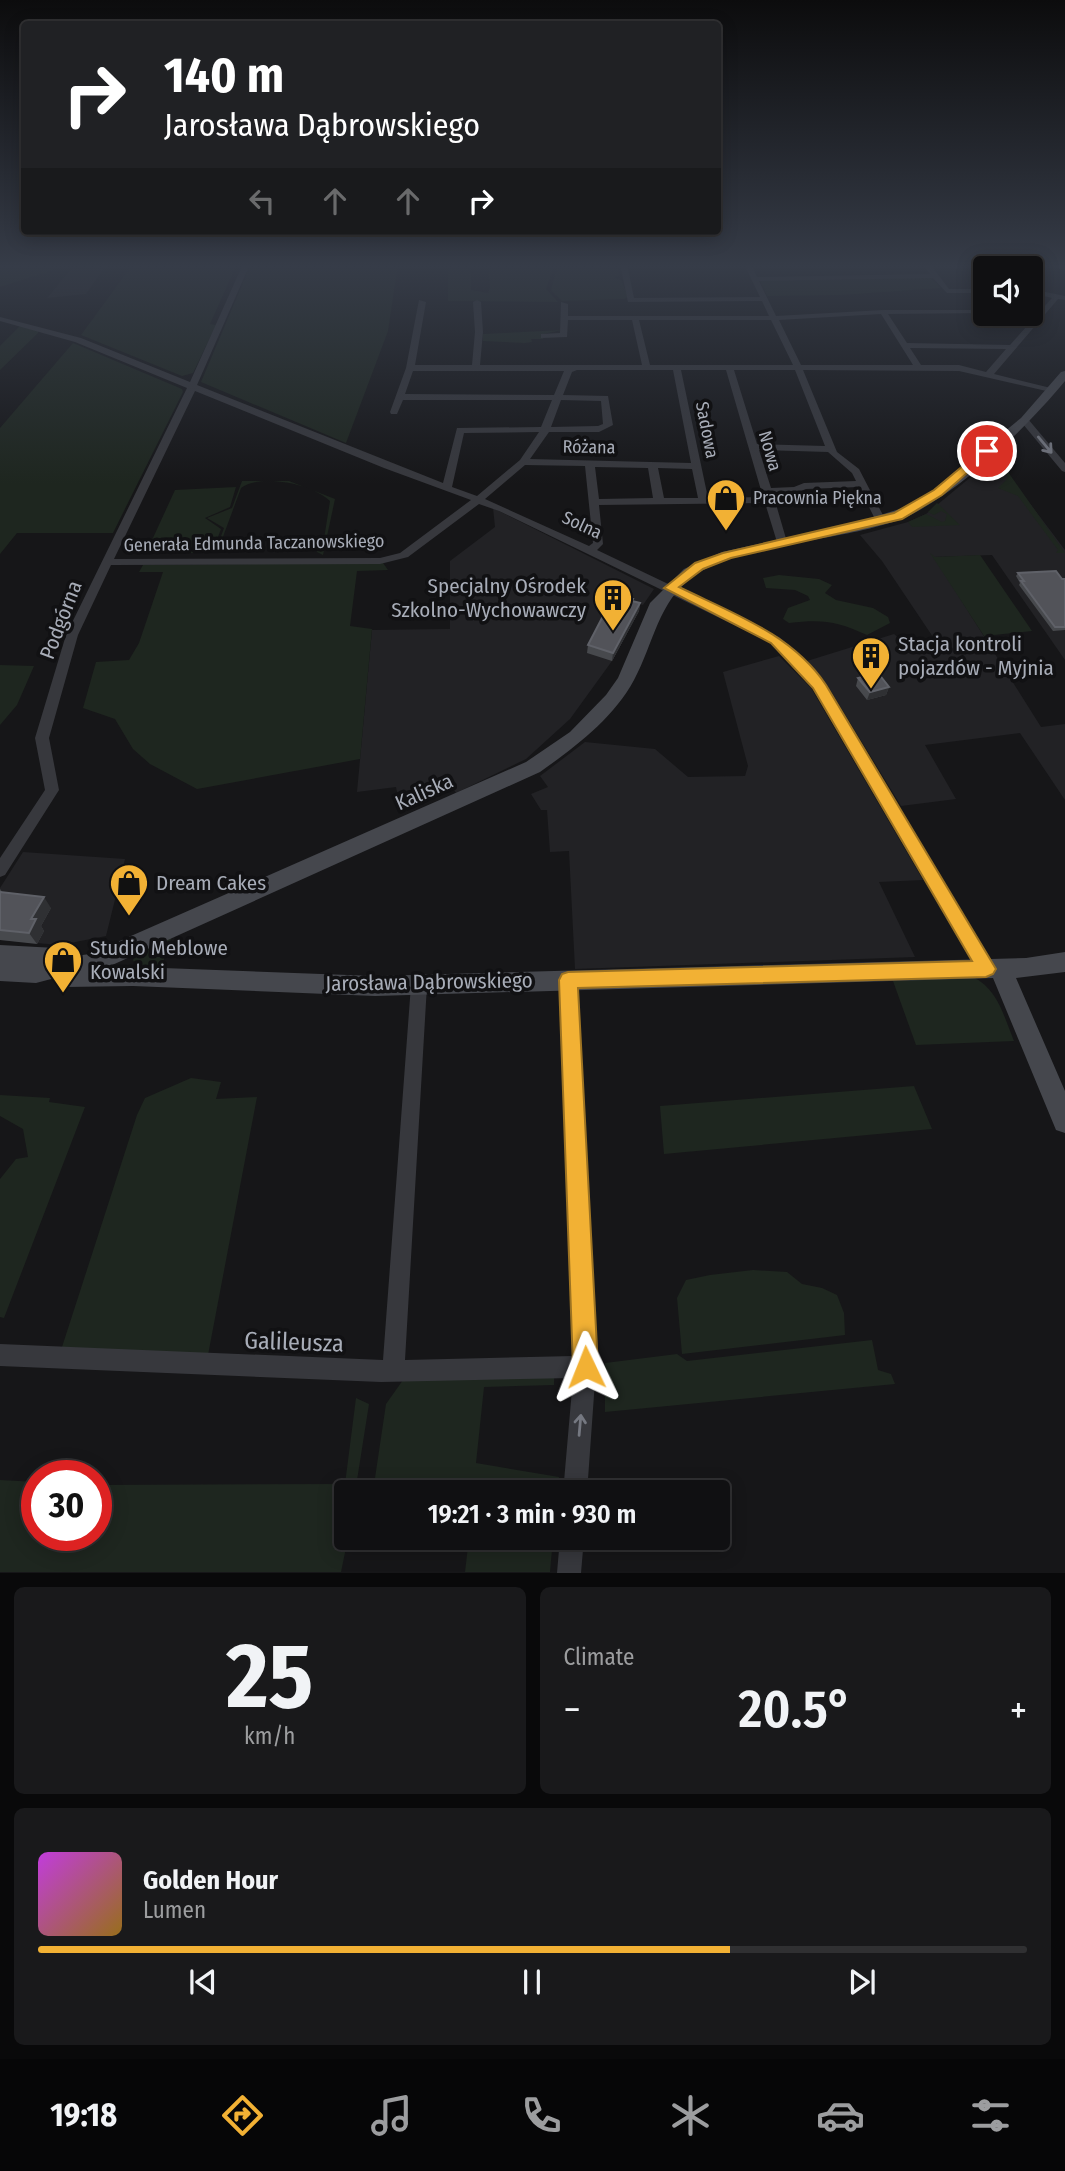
<!DOCTYPE html>
<meta charset="utf-8">
<style>
:root{--surface:#101012;--page:#19191b;--text:#f1f3f6;--muted:#9c9d9f;--line:#303032;--accent:#f2b134}
body{margin:0;font-family:"Fira Sans Condensed",sans-serif;background:var(--page);color:var(--text);height:100vh;display:flex;flex-direction:column;font-size:26px;white-space:nowrap}
*{box-sizing:border-box;margin:0}
p{font-size:23px;color:var(--muted)}
.icon{flex:none;width:38px;height:38px;fill:none;stroke:currentColor;stroke-width:2;stroke-linecap:round;stroke-linejoin:round}
.map{position:relative;height:1573px;overflow:hidden}
.side{display:flex;flex-direction:column;gap:14px;padding:14px;background:#09090a;flex:1}
.side>*{flex:none}
.guide{position:absolute;left:21px;top:21px;width:700px;height:214px;border-radius:7px;box-shadow:0 4px 18px #0003,0 0 0 2px var(--line);background:#202124;color:#fff;overflow:hidden}
.fabs{position:absolute;left:973px;top:256px;display:grid;gap:14px}
.fabs a{display:grid;place-items:center;width:70px;height:70px;border-radius:7px;background:var(--surface);box-shadow:0 4px 18px #0003,0 0 0 2px var(--line);font-size:35px}
.speed{position:absolute;left:21px;top:1460px;display:flex;gap:14px;font-size:35px;font-weight:700;text-align:center}
.speed>*{display:grid;place-content:center;width:91px;height:91px;border-radius:50%;background:var(--surface);box-shadow:0 4px 18px #0003,0 0 0 2px var(--line);line-height:1}
.speed .limit{border:10px solid #d22;background:#fff;color:#111}
.pin{position:absolute;display:grid;place-items:center;width:60px;height:60px;color:#fff;margin:-30px;border:4px solid #fff;border-radius:50%;box-shadow:0 2px 7px #0007}
.me{position:absolute;width:77px;margin:-38px;rotate:358deg;stroke-linejoin:round;filter:drop-shadow(0 0 5px #0008)}
.turn{display:flex;align-items:center;gap:24px;height:147px;padding:0 28px;font-size:32px}
.turn .icon{width:91px;height:91px;stroke-width:2.5}
.turn b{display:block;font-size:49px;line-height:60px}
.lanes{display:flex;align-items:center;height:66px;padding:0 28px;background:#0003;justify-content:center;gap:35px;direction:ltr}
.lanes .off{opacity:.35}
.big{font-size:52px;font-weight:600;line-height:1.1}
.side .card{flex:1;display:flex;flex-direction:column;justify-content:center;gap:10px;min-width:0;padding:0 24px;border-radius:10px;background:var(--page)}
.side .dial{align-items:center;gap:0}
.dial b{font-size:91px;line-height:1}
.song{display:flex;align-items:center;gap:21px}
.cover{width:84px;height:84px;border-radius:10px;background:linear-gradient(135deg,hsl(290 70% 55%),hsl(40 70% 35%))}
.played{height:7px;border-radius:4px;background:linear-gradient(90deg,var(--accent) 70%,var(--line) 70%)}
.keys{display:flex;justify-content:space-around;direction:ltr}
.heat{display:flex;justify-content:space-between;align-items:center;font-size:38px;direction:ltr}
.side .tiles{flex:1;display:grid;gap:14px;grid-template-columns:1fr 1fr}
.card:last-child{grid-column:span 2}
.trip{position:absolute;left:334px;top:1480px;width:396px;height:70px;border-radius:7px;background:var(--surface);box-shadow:0 4px 18px #0003,0 0 0 2px var(--line);font-weight:600;line-height:70px;text-align:center}
.tab-bar{display:flex;height:112px;justify-content:space-around;align-items:center;background:#060607;color:var(--muted)}
.tab-bar .icon{width:49px;height:49px}
.tab-bar .current{color:var(--accent)}
.tab-bar b{font-size:32px;color:var(--text)}
.map>svg:first-child{display:block}
.built{fill:#222225}
.green{fill:#1e261f}
.lines{fill:none;stroke-linecap:round;stroke-linejoin:round}
.street{fill:#37383d;fill-rule:evenodd}
.secondary{fill:#45474d;fill-rule:evenodd}
.wall{fill:#47494d}
.shaded-wall{fill:#2f3033}
.building{fill:#525359;stroke:#5f6168;stroke-width:2}
.oneway{stroke:#757881}
.route{fill:#f2b134;stroke:#9d7322;stroke-width:2}
.labels{text-anchor:middle;dominant-baseline:central;stroke-width:7;stroke-linejoin:round;paint-order:stroke}
.far-street-label{font-size:18px;fill:#a8adb8;stroke:#111113}
.far-poi-label{font-size:18px;fill:#a8adb8;stroke:#111113;text-anchor:start}
.poi-label{font-size:21px;fill:#a8adb8;stroke:#111113;text-anchor:start}
.street-label{font-size:21px;fill:#a8adb8;stroke:#111113}
.near-street-label{font-size:24px;fill:#a8adb8;stroke:#111113}
</style>
<div class="map">
<svg width="1065" height="1573" viewBox="0 0 1065 1573">
<rect width="100%" height="100%" fill="#161618"/>
<!-- built -->
<path class="built" d="M 83,264 L 107,264 L 86,294 L 47,298 L 72,268 Z
M 995,457 L 1065,550 L 1065,660 L 992,555 L 934,557 L 1041,727 L 1065,724 L 1065,800 L 1020,733 L 925,745 L 956,799 L 901,806 L 832,693 L 807,661 L 894,634 L 907,645 L 937,643 L 882,561 L 860,535 L 908,522 L 926,514 Z
M 493,508 L 654,589 L 643,605 L 635,602 L 632,609 L 639,611 L 612,661 L 570,719 L 526,759 L 456,793 L 450,784 L 397,792 L 396,787 L 357,792 L 372,630 L 450,629 L 450,561 L 495,527 Z
M 779,656 L 811,688 L 923,880 L 879,882 L 915,957 L 575,969 L 569,851 L 550,852 L 547,810 L 541,810 L 531,794 L 548,787 L 540,776 L 585,742 L 655,749 L 688,777 L 745,776 L 748,766 L 723,672 Z
M 23,852 L 125,859 L 106,936 L 60,945 L 0,940 L 0,888 Z"/>
<!-- green -->
<path class="green" d="M 0,264 L 57,264 L 53,270 L 0,287 Z
M 133,264 L 237,264 L 210,324 L 216,325 L 193,373 L 182,376 L 81,335 Z
M 251,264 L 398,264 L 388,331 L 346,443 L 201,382 Z
M 448,264 L 471,264 L 471,290 L 488,293 L 490,288 L 488,264 L 554,267 L 546,289 L 558,302 L 448,301 Z
M 617,265 L 619,275 L 615,278 L 621,280 L 628,297 L 624,299 L 562,301 L 551,290 L 557,267 Z
M 930,277 L 941,288 L 841,295 L 767,296 L 760,281 Z
M 20,326 L 38,330 L 38,333 L 0,370 L 0,346 Z
M 562,330 L 543,334 L 543,339 L 531,339 L 532,342 L 525,343 L 483,341 L 483,334 Z
M 73,343 L 182,389 L 183,392 L 113,533 L 17,533 L 0,554 L 0,428 Z
M 995,457 L 999,462 L 997,466 L 1008,472 L 1065,553 L 1056,553 L 1058,550 L 1018,496 L 998,488 L 1008,478 L 1006,474 L 995,469 L 980,470 Z
M 242,481 L 289,481 L 335,499 L 323,555 L 317,552 L 320,542 L 324,539 L 330,501 C 313,484 261,473 241,488 L 217,553 L 215,553 L 224,528 L 207,518 L 232,508 Z
M 236,487 L 230,507 L 205,518 L 221,529 L 212,553 L 149,553 L 147,551 L 175,490 Z
M 937,503 L 960,525 L 912,527 L 908,522 L 926,514 L 942,522 L 945,521 L 947,514 L 941,511 L 934,515 L 928,512 Z
M 930,553 L 935,557 L 980,555 L 1032,631 L 984,636 Z
M 383,563 L 388,570 L 357,571 L 350,626 L 372,629 L 360,759 L 197,789 L 150,764 L 133,749 L 115,719 L 83,708 L 96,662 L 129,660 L 139,643 L 163,572 L 139,572 L 143,565 Z
M 779,575 L 819,579 L 832,585 L 825,593 L 836,600 L 873,608 L 888,617 L 890,623 L 867,635 C 837,621 822,619 789,623 L 783,619 L 788,608 L 810,600 L 808,596 L 795,590 L 766,588 L 763,578 Z
M 0,665 L 34,666 L 17,705 L 0,725 Z
M 172,936 L 160,971 L 137,967 L 133,960 L 136,953 Z
M 973,977 C 998,989 1004,1017 1014,1041 L 916,1045 L 893,981 Z
M 191,1078 L 221,1082 L 216,1099 L 257,1097 L 208,1355 L 62,1347 L 137,1115 L 145,1098 Z
M 914,1086 L 932,1129 L 664,1154 L 660,1106 Z
M 0,1095 L 50,1098 L 49,1102 L 85,1107 L 4,1318 L 0,1317 L 0,1179 L 16,1159 L 28,1157 L 23,1129 L 0,1116 Z
M 753,1270 L 787,1272 L 802,1284 L 822,1288 L 837,1295 L 844,1313 L 845,1335 L 682,1354 L 677,1298 L 686,1280 L 710,1275 Z
M 872,1340 L 878,1370 L 891,1374 L 895,1384 L 605,1412 L 605,1363 L 677,1354 L 687,1361 Z
M 554,1375 L 554,1385 L 484,1387 L 476,1463 L 559,1477 L 557,1493 L 473,1493 L 473,1483 L 375,1478 L 386,1404 L 403,1380 Z
M 356,1398 L 369,1404 L 355,1493 L 346,1493 L 348,1538 L 341,1572 L 0,1572 L 0,1480 L 37,1482 L 37,1535 L 96,1535 L 96,1485 L 345,1484 Z
M 469,1538 L 553,1538 L 550,1572 L 465,1572 Z"/>
<g class="lines">
<!-- street -->
<path class="street" d="M 243,264 L 250,264 L 197,385 L 443,483 L 457,428 L 541,427 L 552,400 L 403,400 L 397,414 L 391,414 L 390,412 L 406,368 L 419,300 L 426,302 L 415,365 L 472,365 L 475,332 L 473,302 L 477,300 L 481,302 L 483,332 L 480,365 L 642,365 L 632,320 L 568,320 L 567,337 L 541,338 L 541,334 L 560,333 L 561,302 L 568,304 L 568,316 L 769,316 L 762,301 L 628,302 L 620,264 L 627,264 L 634,298 L 760,297 L 744,264 L 751,264 L 757,277 L 930,274 L 923,264 L 930,264 L 949,289 L 985,289 L 985,293 L 947,293 L 933,278 L 759,281 L 776,316 L 883,310 L 985,310 L 985,313 L 988,313 L 888,314 L 907,343 L 1010,345 L 1052,298 L 1031,293 L 1031,289 L 1065,296 L 1065,300 L 1058,299 L 994,374 L 1055,389 L 1055,393 L 959,371 L 803,370 L 837,452 L 859,469 L 886,521 L 885,523 L 877,523 L 859,487 L 806,489 L 796,493 L 773,494 L 787,542 L 782,545 L 777,542 L 765,503 L 599,505 L 603,544 L 597,550 L 779,637 L 796,651 L 823,682 L 992,964 L 994,969 L 992,974 L 986,976 L 980,974 L 814,688 L 788,657 L 771,643 L 499,511 L 479,504 L 408,557 L 380,564 L 111,565 L 78,635 L 49,738 L 59,790 L 5,875 L 0,877 L 0,858 L 45,790 L 35,738 L 66,635 L 187,388 L 75,342 L 0,321 L 0,317 L 81,338 L 190,382 ZM 881,314 L 913,365 L 801,365 L 779,320 ZM 639,320 L 771,320 L 793,365 L 650,365 ZM 910,348 L 1006,349 L 986,372 L 959,365 L 921,365 ZM 577,370 L 673,370 L 691,463 L 530,459 L 549,432 L 599,432 L 613,425 L 608,396 L 563,395 L 572,372 ZM 681,370 L 726,370 L 763,497 L 708,498 ZM 734,370 L 795,370 L 825,446 L 757,444 ZM 413,371 L 564,371 L 554,395 L 405,394 ZM 195,391 L 384,468 L 471,500 L 400,553 L 380,558 L 114,559 ZM 561,400 L 601,401 L 603,424 L 598,426 L 551,427 ZM 539,432 L 520,460 L 477,496 L 452,487 L 464,433 ZM 759,450 L 828,452 L 852,473 L 856,481 L 804,483 L 794,487 L 771,488 ZM 525,465 L 585,466 L 593,543 L 589,546 L 485,499 ZM 595,467 L 648,468 L 653,498 L 599,499 ZM 658,468 L 692,469 L 698,498 L 664,498 Z
M 1007,264 L 1027,264 L 1025,268 Z
M 1045,264 L 1065,266 L 1065,270 L 1046,265 Z
M 1025,418 L 1028,419 L 1065,463 L 1065,472 L 1062,471 L 1022,423 L 1020,421 Z
M 568,973 L 574,975 L 576,980 L 596,1367 L 587,1493 L 563,1493 L 573,1378 L 381,1382 L 0,1366 L 0,1344 L 383,1360 L 411,985 L 413,980 L 419,978 L 425,980 L 427,985 L 405,1360 L 574,1356 L 560,980 L 562,975 Z
M 560,1538 L 584,1538 L 581,1573 L 557,1573 Z"/>
<!-- secondary -->
<path class="secondary" d="M 1065,371 L 1065,381 C 1027,427 970,482 918,511 C 903,520 881,526 863,530 C 818,541 729,550 694,576 C 658,601 654,643 634,680 C 613,719 575,747 540,772 L 110,966 L 375,976 L 1026,958 L 1065,952 L 1065,972 L 1016,978 L 1065,1091 L 1065,1133 L 1056,1130 L 993,978 L 375,996 L 133,986 L 66,987 L 58,984 L 55,978 L 36,983 L 0,981 L 0,945 L 56,948 L 64,951 L 67,957 L 90,954 L 526,762 L 570,732 L 606,695 L 618,678 L 650,603 L 684,569 L 722,552 L 858,522 L 906,507 L 933,490 L 1021,418 L 1061,372 Z"/>
</g>
<!-- wall -->
<path class="wall" d="M 1018,573 L 1065,579 L 1065,630 L 1053,631 L 1019,585 L 1020,583 L 1016,576 Z
M 633,599 L 633,601 L 640,603 L 639,611 L 612,661 L 587,653 L 588,645 Z
M 858,678 L 889,687 L 886,695 L 867,700 L 856,686 Z
M 0,889 L 3,893 L 51,908 L 41,926 L 44,931 L 37,944 L 0,940 Z"/>
<!-- shaded-wall -->
<path class="shaded-wall" d="M 640,603 L 639,611 L 612,661 L 613,653 Z
M 889,687 L 886,695 L 867,700 L 870,692 Z
M 44,897 L 51,908 L 41,926 L 44,931 L 37,944 L 29,933 L 31,919 Z"/>
<!-- building -->
<path class="building" d="M 1056,571 L 1062,579 L 1065,579 L 1065,627 L 1055,627 L 1021,581 L 1024,581 L 1018,573 Z
M 614,595 L 633,599 L 632,601 L 640,603 L 613,653 L 588,645 Z
M 878,673 L 889,687 L 870,692 L 858,678 Z
M 0,892 L 44,897 L 31,919 L 36,919 L 29,933 L 0,930 Z"/>
<!-- one-way arrows -->
<defs><path id="oneway-shaft" d="M-6 0H5M1.5-3L5.5 0L1.5 3" fill="none" stroke-width="1.6" stroke-linecap="round" stroke-linejoin="round" transform="scale(1.75)"/></defs>
<g class="oneway">
<use href="#oneway-shaft" transform="translate(1045 445) rotate(50)"/>
<use href="#oneway-shaft" transform="translate(580 1425) rotate(-85)"/>
</g>
<!-- sky -->
<linearGradient id="sky" x2="0" y2="1"><stop stop-color="#0c0c0d"/><stop offset="0.55" stop-color="#363c48"/><stop offset="1" stop-color="#363c48" stop-opacity="0"/></linearGradient>
<rect width="1065" height="484" fill="url(#sky)"/>
<!-- route -->
<path class="route" d="M 983,449 L 992,451 L 942,495 L 902,519 L 731,558 L 703,569 L 679,587 C 732,613 792,634 826,685 L 996,969 L 993,974 L 986,977 L 578,988 L 598,1367 L 594,1376 L 586,1379 L 577,1376 L 573,1367 L 559,980 L 562,974 L 568,972 L 972,961 L 813,688 L 771,643 L 664,588 L 695,563 L 723,553 L 894,513 L 934,490 Z"/>
<!-- icons -->
<defs>
<g id="shop-pin" transform="scale(2.0125)"><path d="M0 17L-7.5 6A9.5 9.5 0 1 1 7.5 6Z" fill="#f2b134" stroke="#111113"/><path d="M-5-2.5h2.3a2.7 3.5 0 0 1 5.4 0H5L5.5 6h-11ZM-1.5-2.5h3a1.5 2.3 0 0 0-3 0Z" fill="#111"/></g>
<g id="building-pin" transform="scale(2.0125)"><path d="M0 17L-7.5 6A9.5 9.5 0 1 1 7.5 6Z" fill="#f2b134" stroke="#111113"/><path d="M-4-6H4V6H1V3H-1V6H-4ZM-2.5-4.3h1.7v1.8h-1.7ZM.8-4.3h1.7v1.8H.8ZM-2.5-1h1.7V.8h-1.7ZM.8-1h1.7V.8H.8Z" fill="#111"/></g>
</defs>
<g fill-rule="evenodd">
<use href="#shop-pin" x="726" y="498"/>
<use href="#building-pin" x="613" y="598"/>
<use href="#building-pin" x="871" y="656"/>
<use href="#shop-pin" x="129" y="883"/>
<use href="#shop-pin" x="63" y="960"/>
</g>
<g class="labels">
<!-- far-street labels -->
<g class="far-street-label">
<text transform="translate(707 430) rotate(79)">Sadowa</text>
<text transform="translate(589 447) rotate(1)">Różana</text>
<text transform="translate(770 451) rotate(74)">Nowa</text>
<text transform="translate(582 525) rotate(25)">Solna</text>
<text transform="translate(254 543) rotate(-1)">Generała Edmunda Taczanowskiego</text>
</g>
<!-- far-poi labels -->
<g class="far-poi-label">
<text x="753" y="498">Pracownia Piękna</text>
</g>
<!-- poi labels -->
<g class="poi-label">
<text x="586" y="586" text-anchor="end">Specjalny Ośrodek<tspan x="586" dy="24">Szkolno-Wychowawczy</tspan></text>
<text x="898" y="644">Stacja kontroli<tspan x="898" dy="24">pojazdów - Myjnia</tspan></text>
<text x="156" y="883">Dream Cakes</text>
<text x="90" y="948">Studio Meblowe<tspan x="90" dy="24">Kowalski</tspan></text>
</g>
<!-- street labels -->
<g class="street-label">
<text transform="translate(61 620) rotate(-69)">Podgórna</text>
<text transform="translate(424 792) rotate(-24)">Kaliska</text>
<text transform="translate(429 982) rotate(-1)">Jarosława Dąbrowskiego</text>
</g>
<!-- near-street labels -->
<g class="near-street-label">
<text transform="translate(294 1342) rotate(2)">Galileusza</text>
</g>
</g>
</svg>
<div class="fabs">
<a><svg class="icon" aria-label="sound" viewBox="0 0 24 24"><path d="M4 9h4l5-4v14l-5-4H4zM17 9q2 3 0 6"/></svg></a>
</div>
<div class="speed"><div class="limit">30</div></div>
<div class="pin" style="left:987px;top:451px;background:#d93025"><svg class="icon" aria-label="arrive" viewBox="0 0 24 24"><path d="M6 21V4h12l-3 4 3 4H6"/></svg></div>
<svg class="me" style="left:586px;top:1367px" viewBox="-20 -20 40 40"><path d="M0-17L14 15 0 8-14 15z" fill="#f2b134" stroke="#fff" stroke-width="4"/></svg>
<div class="trip">19:21 · 3 min · 930 m</div>
<div class="guide">
<div class="turn"><svg class="icon" aria-label="right" viewBox="0 0 24 24"><path d="M7 20v-9h11M14 6l5 5-5 5"/></svg><div><b>140 m</b>Jarosława Dąbrowskiego</div></div>
<div class="lanes"><svg class="icon off" aria-label="left" viewBox="0 0 24 24"><path d="M17 20v-9H6M10 6l-5 5 5 5"/></svg><svg class="icon off" aria-label="ahead" viewBox="0 0 24 24"><path d="M12 20V5M6 11l6-6 6 6"/></svg><svg class="icon off" aria-label="ahead" viewBox="0 0 24 24"><path d="M12 20V5M6 11l6-6 6 6"/></svg><svg class="icon" aria-label="right" viewBox="0 0 24 24"><path d="M7 20v-9h11M14 6l5 5-5 5"/></svg></div>
</div>
</div>
<section class="side">
<div class="tiles">
<div class="card dial"><b>25</b><p>km/h</p></div>
<div class="card"><p>Climate</p>
<div class="heat"><a>−</a><b class="big">20.5°</b><a>+</a></div>
</div>
<div class="card">
<div class="song"><i class="cover"></i><div><b>Golden Hour</b><p>Lumen</p></div></div>
<div class="played"></div>
<div class="keys"><svg class="icon" aria-label="previous" viewBox="0 0 24 24"><path d="M18 5L8 12l10 7zM5 5v14"/></svg><svg class="icon" aria-label="pause" viewBox="0 0 24 24"><path d="M8 5v14M16 5v14"/></svg><svg class="icon" aria-label="next" viewBox="0 0 24 24"><path d="M6 5l10 7-10 7zM19 5v14"/></svg></div>
</div>
</div>
</section>
<nav class="tab-bar">
<b>19:18</b>
<svg class="icon current" aria-label="directions" viewBox="0 0 24 24"><path d="M12 3l9 9-9 9-9-9zM9 14v-3h6M13 9l2 2-2 2"/></svg>
<svg class="icon" aria-label="music" viewBox="0 0 24 24"><path d="M9 18V5l10-2v13"/><circle cx="6" cy="18" r="3"/><circle cx="16" cy="16" r="3"/></svg>
<svg class="icon" aria-label="phone" viewBox="0 0 24 24"><path d="M5 4h4l2 5-3 2q2 4 5 5l2-3 5 2v4C11 20 4 13 5 4z"/></svg>
<svg class="icon" aria-label="climate" viewBox="0 0 24 24"><path d="M12 3v18M4 7l16 10M4 17L20 7"/></svg>
<svg class="icon" aria-label="car" viewBox="0 0 24 24"><path d="M5 17H2v-5l4-1 3-4h7l3 4 3 1v5h-3M9 17h6M6 11h13"/><circle cx="7" cy="17" r="2"/><circle cx="17" cy="17" r="2"/></svg>
<svg class="icon" aria-label="filters" viewBox="0 0 24 24"><path d="M4 7h16M4 17h16"/><circle cx="9" cy="7" r="2"/><circle cx="15" cy="17" r="2"/></svg>
</nav>
